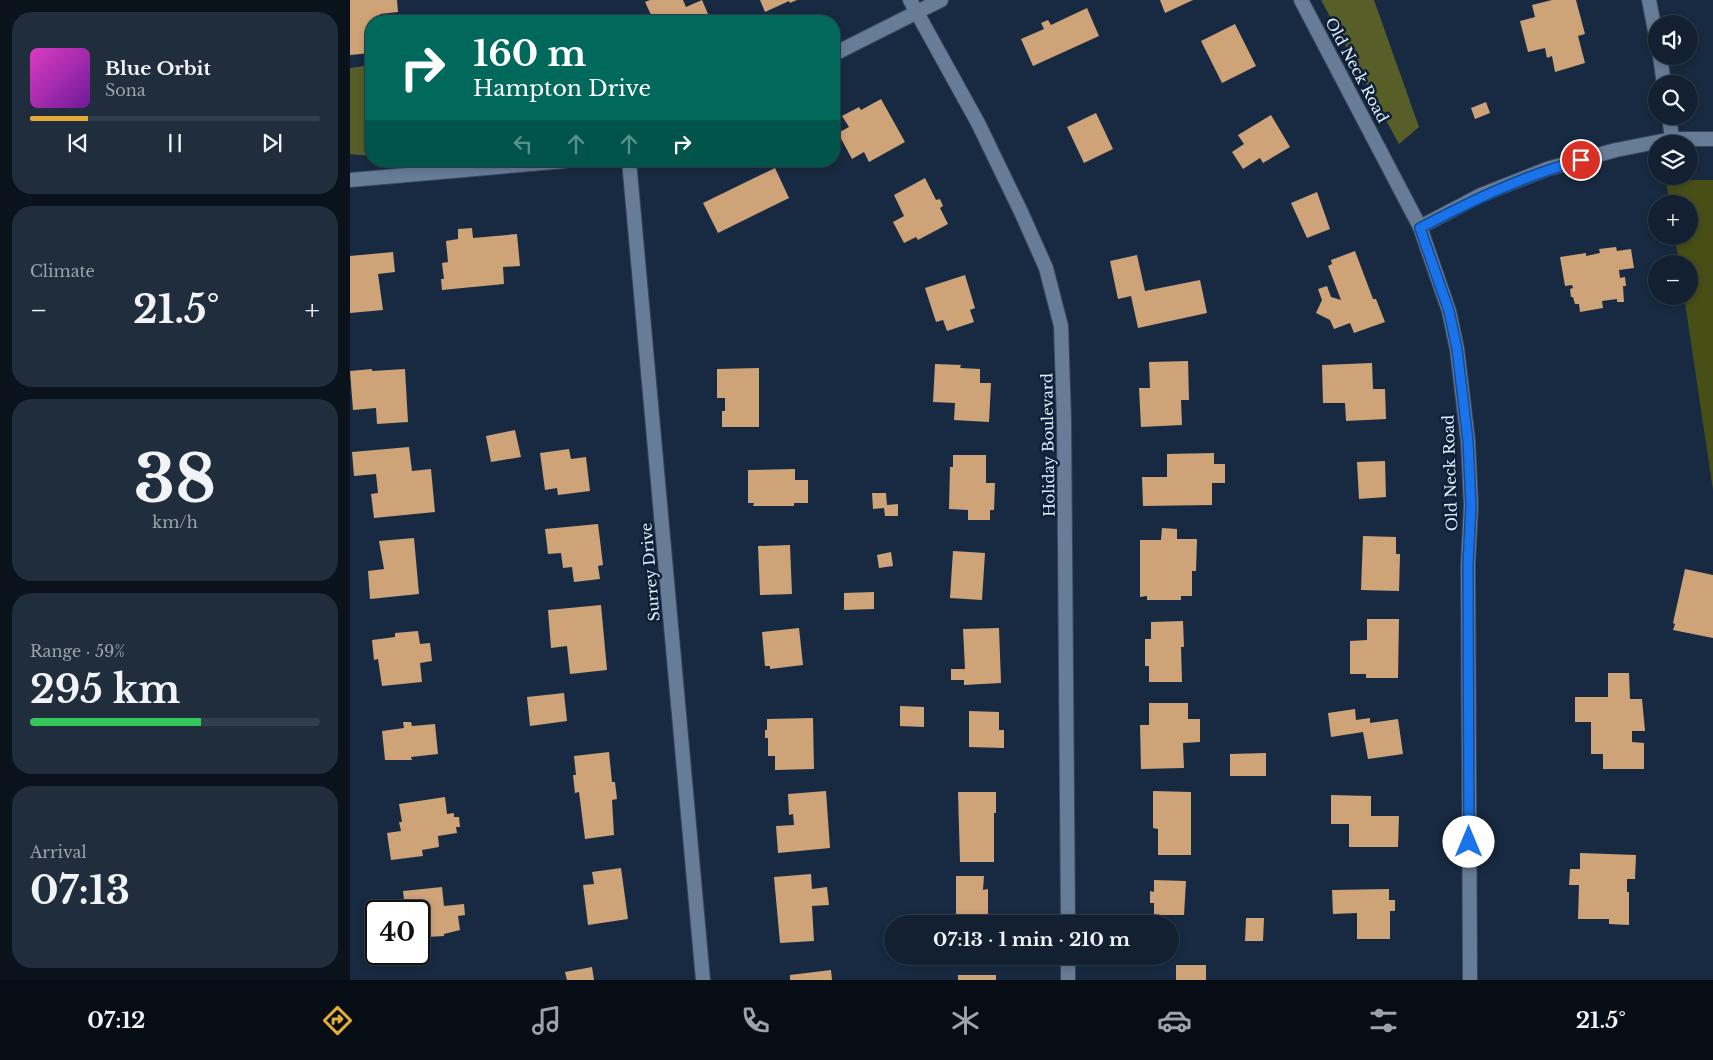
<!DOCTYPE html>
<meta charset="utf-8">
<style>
:root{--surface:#122031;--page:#1f2d3d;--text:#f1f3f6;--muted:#9ca3ab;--line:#313e4d;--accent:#e5ad35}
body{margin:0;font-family:"Libre Baskerville",serif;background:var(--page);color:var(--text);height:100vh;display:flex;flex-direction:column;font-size:19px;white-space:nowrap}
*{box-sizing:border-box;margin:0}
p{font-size:16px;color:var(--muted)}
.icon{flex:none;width:28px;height:28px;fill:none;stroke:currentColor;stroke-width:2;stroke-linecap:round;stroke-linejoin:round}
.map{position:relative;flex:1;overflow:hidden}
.drawer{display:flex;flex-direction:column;gap:12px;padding:12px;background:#0a121b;width:350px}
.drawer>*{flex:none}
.banner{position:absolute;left:15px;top:15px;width:475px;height:152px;border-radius:20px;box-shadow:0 2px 8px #0003,0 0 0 1px var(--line);background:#00695c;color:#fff;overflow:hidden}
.buttons{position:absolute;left:1298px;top:15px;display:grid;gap:10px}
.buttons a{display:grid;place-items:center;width:50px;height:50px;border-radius:50%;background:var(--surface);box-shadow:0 2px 8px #0003,0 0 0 1px var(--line);font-size:25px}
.speed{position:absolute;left:15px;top:900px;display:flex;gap:10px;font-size:25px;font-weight:700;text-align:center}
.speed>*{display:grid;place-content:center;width:65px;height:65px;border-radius:50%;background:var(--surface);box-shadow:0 2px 8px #0003,0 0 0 1px var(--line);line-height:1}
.speed .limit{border:2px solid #111;border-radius:8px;background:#fff;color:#111}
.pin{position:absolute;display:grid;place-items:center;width:42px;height:42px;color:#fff;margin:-21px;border:2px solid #fff;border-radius:50%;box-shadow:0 1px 5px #0007}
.me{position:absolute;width:55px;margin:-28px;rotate:0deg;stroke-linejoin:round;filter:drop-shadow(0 0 4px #0008)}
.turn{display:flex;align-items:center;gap:18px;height:105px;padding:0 25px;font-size:22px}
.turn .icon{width:65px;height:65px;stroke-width:2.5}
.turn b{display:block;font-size:35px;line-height:42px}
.lanes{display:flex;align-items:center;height:48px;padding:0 25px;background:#0003;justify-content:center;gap:25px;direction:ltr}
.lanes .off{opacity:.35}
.big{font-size:38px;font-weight:700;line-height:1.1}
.drawer .card{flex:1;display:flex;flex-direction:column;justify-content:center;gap:8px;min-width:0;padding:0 18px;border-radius:20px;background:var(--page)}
.drawer .dial{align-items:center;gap:0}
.dial b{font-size:65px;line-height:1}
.song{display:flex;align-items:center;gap:15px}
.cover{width:60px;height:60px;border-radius:8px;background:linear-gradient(135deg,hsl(310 70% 55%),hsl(280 70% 35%))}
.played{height:5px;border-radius:2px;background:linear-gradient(90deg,var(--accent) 20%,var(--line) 20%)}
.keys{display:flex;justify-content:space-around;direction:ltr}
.heat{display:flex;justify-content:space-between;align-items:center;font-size:28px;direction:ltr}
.charge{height:8px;border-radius:4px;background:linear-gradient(90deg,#34c759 59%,var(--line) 0)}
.trip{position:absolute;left:534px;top:915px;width:295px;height:50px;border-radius:25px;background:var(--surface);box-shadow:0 2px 8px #0003,0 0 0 1px var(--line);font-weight:700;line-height:50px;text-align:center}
.tabs{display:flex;height:80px;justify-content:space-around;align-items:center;background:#070d14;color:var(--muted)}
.tabs .icon{width:35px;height:35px}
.tabs .selected{color:var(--accent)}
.tabs b{font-size:22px;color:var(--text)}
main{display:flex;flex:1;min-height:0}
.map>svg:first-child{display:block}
.green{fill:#474e16}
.forest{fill:#575e28}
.building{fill:#cfa378}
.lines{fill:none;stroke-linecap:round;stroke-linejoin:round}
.minor-casing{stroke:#39475b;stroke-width:16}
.tertiary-casing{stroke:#39475b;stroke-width:16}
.minor{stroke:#677c97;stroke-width:14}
.tertiary{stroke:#677c97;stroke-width:14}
.route-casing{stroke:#114b97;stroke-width:12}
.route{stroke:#1a73e8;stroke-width:9}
.labels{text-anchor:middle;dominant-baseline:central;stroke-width:5;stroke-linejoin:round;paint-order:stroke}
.street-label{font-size:15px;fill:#e3effe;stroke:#0e2036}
</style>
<main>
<section class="drawer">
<div class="card">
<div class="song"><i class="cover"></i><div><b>Blue Orbit</b><p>Sona</p></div></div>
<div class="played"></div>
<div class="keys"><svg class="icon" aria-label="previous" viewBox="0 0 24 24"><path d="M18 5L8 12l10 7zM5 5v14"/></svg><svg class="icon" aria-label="pause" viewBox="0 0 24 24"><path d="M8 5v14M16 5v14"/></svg><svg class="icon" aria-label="next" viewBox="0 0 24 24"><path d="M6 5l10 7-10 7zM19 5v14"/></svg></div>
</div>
<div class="card"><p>Climate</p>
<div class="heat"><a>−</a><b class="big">21.5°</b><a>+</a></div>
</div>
<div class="card dial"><b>38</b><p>km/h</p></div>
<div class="card"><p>Range · 59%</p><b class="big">295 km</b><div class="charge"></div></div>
<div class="card"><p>Arrival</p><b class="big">07:13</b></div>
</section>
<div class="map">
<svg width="1363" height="980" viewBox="0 0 1363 980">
<rect width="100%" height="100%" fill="#182a41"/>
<!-- green -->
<path class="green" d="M 1316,180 L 1363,180 L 1363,490 L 1334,296 L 1339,296 L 1339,264 L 1329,264 L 1325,236 L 1339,236 L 1339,204 L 1320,204 Z"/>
<!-- forest -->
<path class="forest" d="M 971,0 L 1024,0 L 1069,127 L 1049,144 Z
M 21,65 L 21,156 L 0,154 L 0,68 Z"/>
<!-- building -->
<path class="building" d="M 0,0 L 47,0 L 48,12 L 30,14 L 31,21 L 21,21 L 21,53 L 0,55 Z
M 300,0 L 333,0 L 336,7 L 352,0 L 361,21 L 313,21 L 312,19 L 304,21 L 295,2 Z
M 410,0 L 447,0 L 440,3 L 439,1 L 415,12 Z
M 810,0 L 843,0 L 815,13 Z
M 1202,0 L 1226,0 L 1235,34 L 1228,36 L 1235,63 L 1205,72 L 1202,56 L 1197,58 L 1195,48 L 1178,52 L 1170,21 L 1185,17 L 1182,5 Z
M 737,8 L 749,36 L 683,66 L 671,39 L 694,29 L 691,23 L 698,20 L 701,25 Z
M 885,24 L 906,66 L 872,83 L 851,41 Z
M 531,99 L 555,142 L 519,162 L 514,152 L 502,159 L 488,133 L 499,127 L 492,116 L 509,107 L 511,110 Z
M 1136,102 L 1140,113 L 1125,119 L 1121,108 Z
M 746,113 L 763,149 L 734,163 L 717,127 Z
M 921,115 L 940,147 L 913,163 L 910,158 L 893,169 L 882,152 L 894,144 L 888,135 Z
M 425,168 L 439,198 L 368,233 L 353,203 Z
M 575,178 L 586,200 L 590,199 L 593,206 L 590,208 L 598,224 L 568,240 L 566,237 L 554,243 L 543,222 L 554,216 L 544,195 Z
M 967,192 L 980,229 L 957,238 L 941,203 Z
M 122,228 L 123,238 L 167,234 L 170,266 L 153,267 L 154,284 L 92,290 L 91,279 L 94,279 L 92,263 L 98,262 L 96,241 L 108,239 L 108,229 Z
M 1266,247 L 1267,251 L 1281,249 L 1284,268 L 1269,270 L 1270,278 L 1275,277 L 1276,286 L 1273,286 L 1274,302 L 1267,302 L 1267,299 L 1252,301 L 1253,308 L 1230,312 L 1229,304 L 1225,304 L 1223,297 L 1221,297 L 1220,289 L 1223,288 L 1222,285 L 1215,286 L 1210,257 L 1236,253 L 1236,256 L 1250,253 L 1249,249 Z
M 1005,251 L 1023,299 L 1026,299 L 1035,322 L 1004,333 L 1000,323 L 984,329 L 980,320 L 966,313 L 972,300 L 968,289 L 977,286 L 981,297 L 991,300 L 978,266 L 982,264 L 981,260 Z
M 43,252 L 45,272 L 28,274 L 33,310 L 0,313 L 0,256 Z
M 787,255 L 795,291 L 850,280 L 857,313 L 788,328 L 781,296 L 768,299 L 760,261 Z
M 615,275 L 625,308 L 620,310 L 624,322 L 597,331 L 593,320 L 586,322 L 575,288 Z
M 838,361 L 839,400 L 831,400 L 832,425 L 791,427 L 789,388 L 800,388 L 799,362 Z
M 1022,363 L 1023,389 L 1035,389 L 1036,419 L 996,421 L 995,403 L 973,403 L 972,365 Z
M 585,364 L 611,365 L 610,368 L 630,369 L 630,383 L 641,383 L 639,422 L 604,420 L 605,403 L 583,402 Z
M 409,368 L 409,427 L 372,427 L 372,411 L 375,411 L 375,398 L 367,398 L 367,369 Z
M 22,369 L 22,371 L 55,369 L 58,422 L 27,424 L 26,408 L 3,410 L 0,371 Z
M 165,430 L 171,457 L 141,462 L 136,436 Z
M 59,447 L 62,471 L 81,469 L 85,512 L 24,518 L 21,494 L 28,493 L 26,474 L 4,476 L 2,452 Z
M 219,449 L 221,459 L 236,457 L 240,491 L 208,495 L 207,488 L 195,490 L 190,453 Z
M 864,453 L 864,464 L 875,464 L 875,483 L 862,483 L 862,505 L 793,506 L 792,477 L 817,477 L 817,454 Z
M 603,455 L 636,455 L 636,483 L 645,483 L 644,510 L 640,510 L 640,520 L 618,520 L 618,510 L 599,509 L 600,467 L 603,467 Z
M 1035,461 L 1036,497 L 1009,499 L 1007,462 Z
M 445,469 L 445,480 L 458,480 L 458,503 L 444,503 L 444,506 L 403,506 L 404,503 L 398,503 L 398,470 Z
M 522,493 L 536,493 L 537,505 L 548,504 L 548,516 L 535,516 L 534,508 L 523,509 Z
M 248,524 L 253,565 L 248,566 L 250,579 L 224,582 L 222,567 L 213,568 L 211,553 L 198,554 L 195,529 Z
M 812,528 L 827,529 L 827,539 L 847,539 L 846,571 L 842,571 L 842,596 L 831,596 L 831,600 L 797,600 L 797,596 L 790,597 L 790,540 L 811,540 Z
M 1013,536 L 1046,537 L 1046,554 L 1050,554 L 1049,591 L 1011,590 Z
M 64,538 L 69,594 L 20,599 L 18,571 L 34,569 L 29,541 Z
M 440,545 L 442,594 L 410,595 L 408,546 Z
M 603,551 L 635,553 L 632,600 L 600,598 Z
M 541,552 L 543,566 L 529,568 L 527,555 Z
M 1335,569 L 1363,575 L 1363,638 L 1323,630 L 1325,624 L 1323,623 Z
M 524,592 L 524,609 L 494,610 L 494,593 Z
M 251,605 L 257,670 L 220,674 L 217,646 L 201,648 L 198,610 Z
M 1017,619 L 1049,619 L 1048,678 L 1016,678 L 1016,674 L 1000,674 L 1000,641 L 1017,640 Z
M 833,621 L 834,647 L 831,647 L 832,682 L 799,682 L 799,666 L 795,666 L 795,639 L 801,639 L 801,622 Z
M 449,628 L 453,665 L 420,669 L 420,666 L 415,666 L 412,632 Z
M 649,628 L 651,683 L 614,685 L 614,680 L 601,680 L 601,669 L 615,669 L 613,629 Z
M 68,631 L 70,644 L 80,643 L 82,661 L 70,663 L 72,682 L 32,686 L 28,659 L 24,660 L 22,640 L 45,637 L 45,633 Z
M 1258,673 L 1279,673 L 1280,699 L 1292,699 L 1295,731 L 1282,731 L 1282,742 L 1294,743 L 1294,769 L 1253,769 L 1253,754 L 1241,754 L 1241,722 L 1225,722 L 1225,697 L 1258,697 Z
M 214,693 L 217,721 L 180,726 L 177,697 Z
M 799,703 L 838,703 L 838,719 L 850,719 L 850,742 L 833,743 L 834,768 L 791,769 L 790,725 L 799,725 Z
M 550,706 L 574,707 L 574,727 L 550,726 Z
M 1005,709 L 1006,720 L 1020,718 L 1020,723 L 1048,719 L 1053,754 L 1018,759 L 1013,732 L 981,737 L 978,713 Z
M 619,711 L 649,712 L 649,730 L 654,730 L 654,748 L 619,747 Z
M 463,718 L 464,769 L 425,770 L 425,756 L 418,756 L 418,738 L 415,738 L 415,730 L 417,730 L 417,719 Z
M 53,722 L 61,722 L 62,726 L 85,724 L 88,754 L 61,757 L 62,760 L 35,760 L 32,731 L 54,728 Z
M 259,752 L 262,782 L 265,782 L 267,799 L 262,800 L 264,835 L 235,839 L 229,792 L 225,793 L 223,775 L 226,775 L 224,756 Z
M 916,753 L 916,776 L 880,776 L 880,754 Z
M 476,791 L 480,848 L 428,853 L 426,826 L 444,825 L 443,814 L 439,815 L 438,794 Z
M 803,791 L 841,792 L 841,855 L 808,855 L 808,829 L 803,828 Z
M 608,792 L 646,792 L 646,813 L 644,813 L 644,862 L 610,862 Z
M 981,795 L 1021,796 L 1021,816 L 1049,816 L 1048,847 L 999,847 L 999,824 L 981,824 Z
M 95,797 L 97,814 L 104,813 L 104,817 L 109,817 L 110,827 L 106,827 L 107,833 L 88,836 L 89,847 L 72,850 L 73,856 L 41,860 L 37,833 L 51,831 L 49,822 L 52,822 L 49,804 Z
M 1230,853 L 1286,855 L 1285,879 L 1277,879 L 1277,892 L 1279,892 L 1279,925 L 1259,924 L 1259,919 L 1228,919 L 1229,885 L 1219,885 L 1220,869 L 1230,869 Z
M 271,868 L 278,919 L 238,925 L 233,885 L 244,884 L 242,872 Z
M 461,874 L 462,889 L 477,887 L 479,905 L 462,906 L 464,941 L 430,943 L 424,877 Z
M 606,876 L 634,876 L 633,890 L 638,889 L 638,915 L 643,915 L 643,924 L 606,924 Z
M 804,880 L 836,881 L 834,915 L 804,915 L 804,903 L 800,903 L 800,891 L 804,892 Z
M 92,887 L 94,906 L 114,904 L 115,915 L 108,916 L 110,930 L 94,934 L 94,936 L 78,937 L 79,940 L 71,941 L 71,938 L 69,938 L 69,911 L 49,911 L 55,909 L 53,891 Z
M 1039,889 L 1039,900 L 1045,900 L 1045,911 L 1040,911 L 1040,939 L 1007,939 L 1007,913 L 983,914 L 982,890 Z
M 896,918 L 914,918 L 913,941 L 895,941 Z
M 826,965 L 856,965 L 856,980 L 826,980 Z
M 242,967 L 244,980 L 217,980 L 215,972 Z
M 481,970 L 482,980 L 440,980 L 440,975 Z
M 608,975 L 646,975 L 646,980 L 608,980 Z"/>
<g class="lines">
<!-- minor casing -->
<g class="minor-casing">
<path id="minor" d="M 560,0 L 628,123 L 672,214 L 696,268 L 711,326 L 714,420 L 718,924
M 1299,0 L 1306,36
M 484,54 L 591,0
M 1310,56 L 1314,84
M 1319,116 L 1322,139
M 279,161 L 353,980
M 0,180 L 215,161
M 1070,227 L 1131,195 L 1197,169 L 1266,150 L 1322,139 L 1363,139
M 718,956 L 718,980"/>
</g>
<!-- tertiary casing -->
<g class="tertiary-casing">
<path id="tertiary" d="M 951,0 L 1070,227 L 1099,311 L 1107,349 L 1118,441 L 1121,505 L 1118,565 L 1120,980"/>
</g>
<!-- minor -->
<use href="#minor" class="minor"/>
<!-- tertiary -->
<use href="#tertiary" class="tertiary"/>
</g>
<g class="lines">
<!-- route casing -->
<g class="route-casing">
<path id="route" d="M 1119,842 L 1118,565 L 1121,506 L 1118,441 L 1107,349 L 1099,311 L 1070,228 C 1123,200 1173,176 1231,160"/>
</g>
<!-- route -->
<use href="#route" class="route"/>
</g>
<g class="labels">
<!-- street labels -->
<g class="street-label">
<text transform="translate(1007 70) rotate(62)">Old Neck Road</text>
<text transform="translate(698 445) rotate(-91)">Holiday Boulevard</text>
<text transform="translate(1100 473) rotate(-92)">Old Neck Road</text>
<text transform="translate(300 572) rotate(-95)">Surrey Drive</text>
</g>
</g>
</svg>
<div class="buttons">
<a><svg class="icon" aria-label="sound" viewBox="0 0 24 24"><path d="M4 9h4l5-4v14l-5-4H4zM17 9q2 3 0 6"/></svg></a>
<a><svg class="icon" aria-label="search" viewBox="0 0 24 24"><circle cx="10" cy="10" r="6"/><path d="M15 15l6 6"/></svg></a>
<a><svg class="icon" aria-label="layers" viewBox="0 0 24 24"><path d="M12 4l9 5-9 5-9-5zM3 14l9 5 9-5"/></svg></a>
<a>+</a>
<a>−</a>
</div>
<div class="speed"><div class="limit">40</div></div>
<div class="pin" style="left:1231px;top:160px;background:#d93025"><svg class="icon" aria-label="arrive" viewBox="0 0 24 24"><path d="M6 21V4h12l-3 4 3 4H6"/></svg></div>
<svg class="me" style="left:1119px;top:842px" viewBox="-20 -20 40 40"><circle r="19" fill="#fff"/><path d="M0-13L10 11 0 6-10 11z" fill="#1a73e8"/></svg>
<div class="trip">07:13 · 1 min · 210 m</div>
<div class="banner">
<div class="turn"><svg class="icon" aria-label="right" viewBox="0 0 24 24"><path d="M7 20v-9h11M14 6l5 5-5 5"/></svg><div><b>160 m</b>Hampton Drive</div></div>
<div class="lanes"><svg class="icon off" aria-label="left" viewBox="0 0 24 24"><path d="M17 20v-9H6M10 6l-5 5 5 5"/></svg><svg class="icon off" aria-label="ahead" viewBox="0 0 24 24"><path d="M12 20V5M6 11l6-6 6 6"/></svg><svg class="icon off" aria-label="ahead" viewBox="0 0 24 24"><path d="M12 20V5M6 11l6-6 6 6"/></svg><svg class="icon" aria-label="right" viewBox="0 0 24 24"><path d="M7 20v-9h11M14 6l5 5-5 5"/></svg></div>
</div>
</div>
</main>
<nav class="tabs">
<b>07:12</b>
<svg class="icon selected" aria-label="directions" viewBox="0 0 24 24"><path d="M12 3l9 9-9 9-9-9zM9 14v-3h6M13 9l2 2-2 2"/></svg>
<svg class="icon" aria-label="music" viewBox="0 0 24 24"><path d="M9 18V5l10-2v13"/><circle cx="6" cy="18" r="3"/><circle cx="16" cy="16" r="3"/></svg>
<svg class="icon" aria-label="phone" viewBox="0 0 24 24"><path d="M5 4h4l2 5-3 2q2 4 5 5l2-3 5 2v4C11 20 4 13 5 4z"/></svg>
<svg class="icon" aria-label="climate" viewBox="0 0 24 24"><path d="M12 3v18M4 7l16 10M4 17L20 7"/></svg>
<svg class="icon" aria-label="car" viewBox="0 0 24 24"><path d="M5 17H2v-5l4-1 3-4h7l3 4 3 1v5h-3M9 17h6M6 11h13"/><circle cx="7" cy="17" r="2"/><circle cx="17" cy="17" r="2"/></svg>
<svg class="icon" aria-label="filters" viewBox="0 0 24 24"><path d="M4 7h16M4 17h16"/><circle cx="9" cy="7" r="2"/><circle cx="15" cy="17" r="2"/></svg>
<b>21.5°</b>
</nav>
